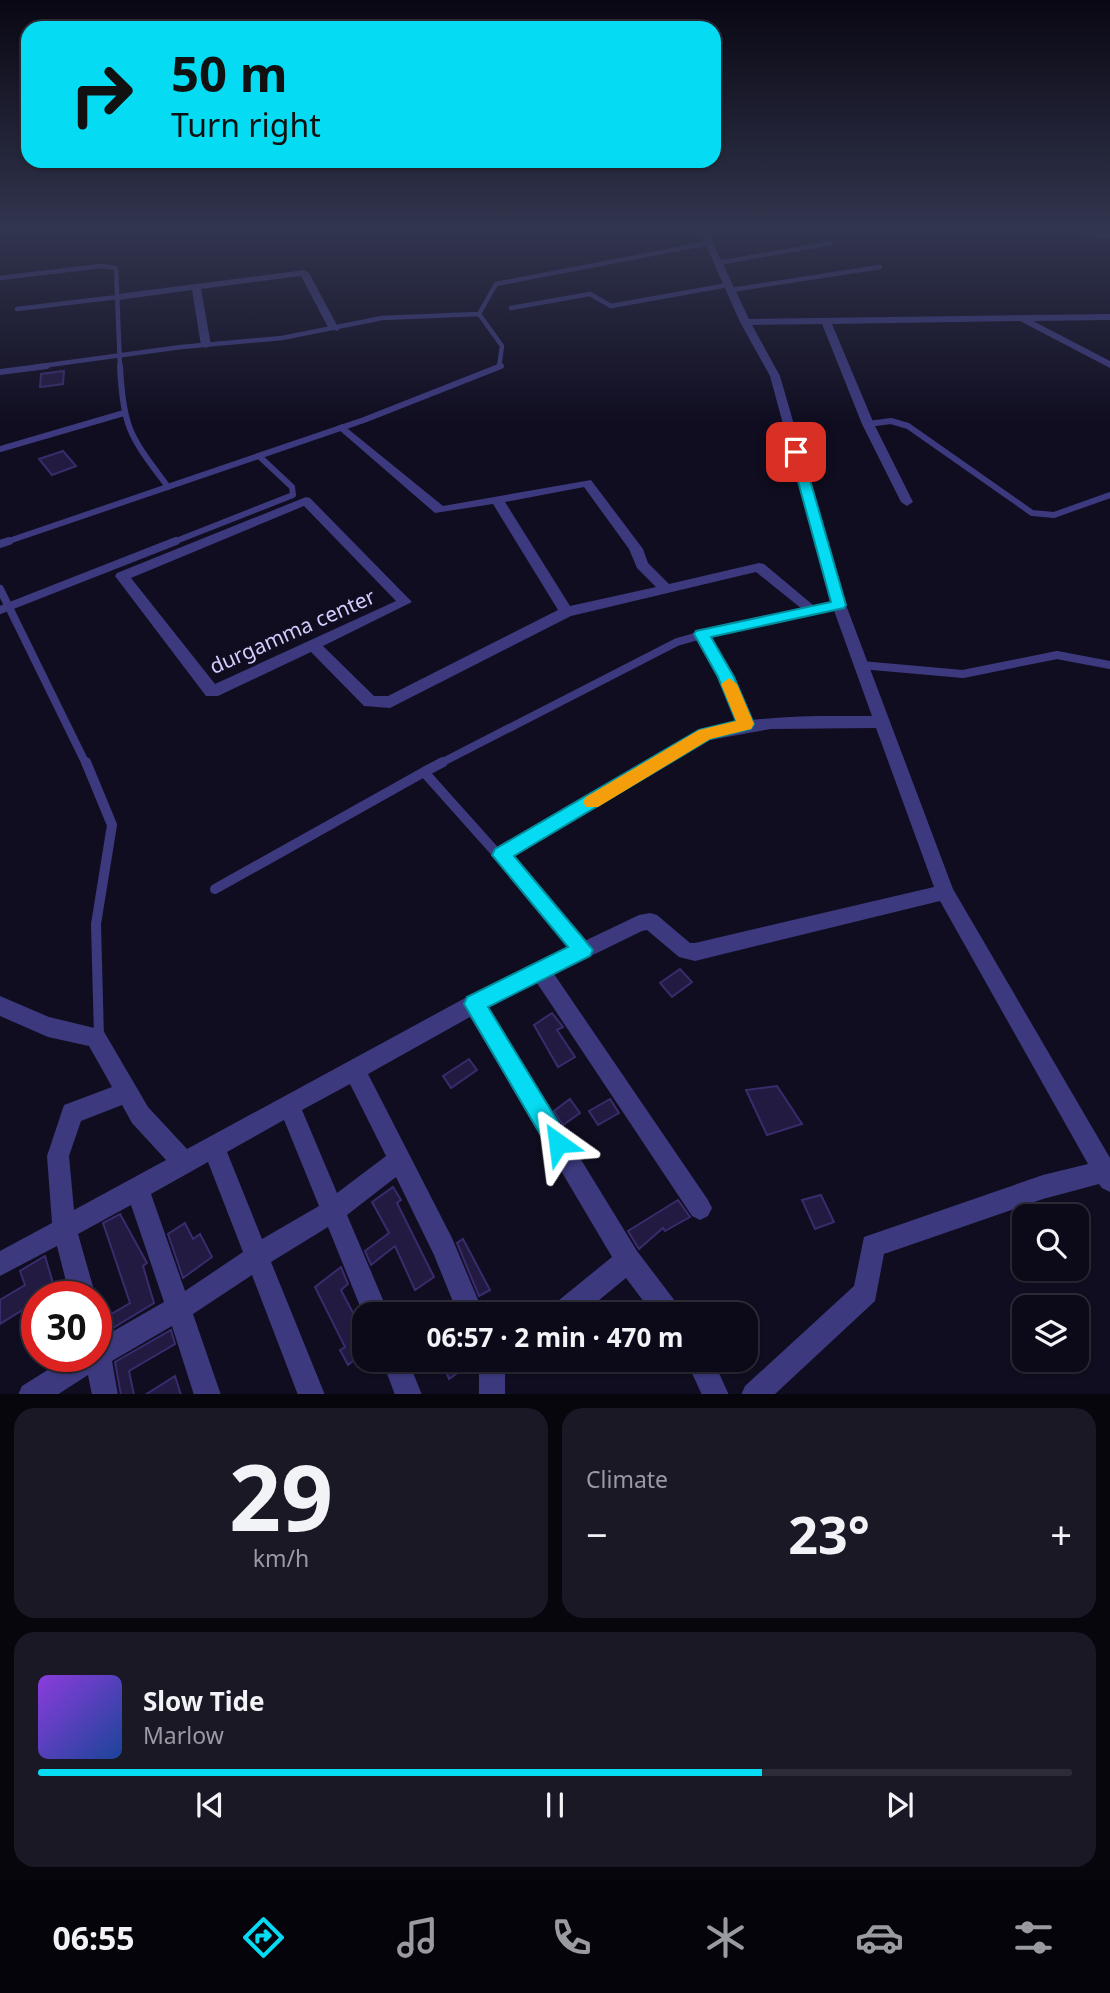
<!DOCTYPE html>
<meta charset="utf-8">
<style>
:root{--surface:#0c0a18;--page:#1a1825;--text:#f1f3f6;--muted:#9a9aa2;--line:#2c2b37;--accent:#05dbf2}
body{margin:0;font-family:"Noto Sans",sans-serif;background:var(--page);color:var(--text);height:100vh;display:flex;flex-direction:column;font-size:26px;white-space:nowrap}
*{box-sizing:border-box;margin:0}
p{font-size:23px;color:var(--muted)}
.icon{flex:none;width:38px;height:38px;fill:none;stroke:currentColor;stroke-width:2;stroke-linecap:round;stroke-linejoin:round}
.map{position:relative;height:1394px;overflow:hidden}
.side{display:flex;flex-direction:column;gap:14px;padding:14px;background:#07060d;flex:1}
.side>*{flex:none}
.banner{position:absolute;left:21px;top:21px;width:700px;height:147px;border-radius:21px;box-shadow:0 2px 5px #0004,0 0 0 2px var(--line);background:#05dbf2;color:#111;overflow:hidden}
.tools{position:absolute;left:1012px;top:1204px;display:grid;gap:14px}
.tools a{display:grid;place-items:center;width:77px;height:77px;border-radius:14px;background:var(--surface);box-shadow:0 2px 5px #0004,0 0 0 2px var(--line);font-size:35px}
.speed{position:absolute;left:21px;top:1281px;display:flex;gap:14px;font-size:35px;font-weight:700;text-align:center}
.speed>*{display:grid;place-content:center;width:91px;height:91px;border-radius:50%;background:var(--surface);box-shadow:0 2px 5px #0004,0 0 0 2px var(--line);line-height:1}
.speed .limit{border:10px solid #d22;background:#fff;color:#111}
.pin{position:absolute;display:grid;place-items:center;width:60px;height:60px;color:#fff;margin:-30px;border-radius:14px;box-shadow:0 4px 10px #0006}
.me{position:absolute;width:77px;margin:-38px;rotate:329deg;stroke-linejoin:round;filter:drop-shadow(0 0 5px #0008)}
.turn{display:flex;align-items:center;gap:24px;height:147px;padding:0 35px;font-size:32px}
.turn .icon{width:91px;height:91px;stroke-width:2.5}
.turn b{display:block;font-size:49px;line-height:60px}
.big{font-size:52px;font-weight:700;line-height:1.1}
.side .card{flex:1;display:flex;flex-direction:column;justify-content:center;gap:10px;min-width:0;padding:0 24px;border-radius:21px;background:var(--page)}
.side .dial{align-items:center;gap:0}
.dial b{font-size:91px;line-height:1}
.song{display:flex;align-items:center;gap:21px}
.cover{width:84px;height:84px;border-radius:10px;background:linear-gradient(135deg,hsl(270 70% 55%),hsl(220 70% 35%))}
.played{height:7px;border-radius:4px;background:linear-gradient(90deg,var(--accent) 70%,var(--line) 70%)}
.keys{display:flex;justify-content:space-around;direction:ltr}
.heat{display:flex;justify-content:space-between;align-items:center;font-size:38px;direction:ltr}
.side .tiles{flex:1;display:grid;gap:14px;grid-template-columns:1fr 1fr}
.card:last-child{grid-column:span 2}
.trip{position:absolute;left:352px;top:1302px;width:406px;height:70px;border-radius:21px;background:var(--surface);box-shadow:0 2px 5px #0004,0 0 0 2px var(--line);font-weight:700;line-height:70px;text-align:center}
.tab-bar{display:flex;height:112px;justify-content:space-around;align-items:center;background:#05040a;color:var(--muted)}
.tab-bar .icon{width:49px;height:49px}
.tab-bar .on{color:var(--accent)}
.tab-bar b{font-size:32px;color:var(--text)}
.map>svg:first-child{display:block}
.building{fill:#221a41;stroke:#392c6c;stroke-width:2}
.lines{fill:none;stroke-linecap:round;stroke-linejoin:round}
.lane-far3{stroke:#3c397e;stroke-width:4.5}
.lane-far2{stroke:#3c397e;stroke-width:6}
.lane-far1{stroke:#3c397e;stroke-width:8}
.lane{stroke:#3c397e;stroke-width:10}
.street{fill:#3c397e;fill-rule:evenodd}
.route{fill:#05dbf2;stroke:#038e9d;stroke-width:2}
.slow{fill:#f59e0b}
.labels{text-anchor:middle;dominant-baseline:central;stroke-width:7;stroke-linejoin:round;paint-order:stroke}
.street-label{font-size:21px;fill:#d3cdfe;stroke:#100d20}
</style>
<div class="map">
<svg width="1110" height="1395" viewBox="0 0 1110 1395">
<rect width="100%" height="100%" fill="#100d20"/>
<!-- building -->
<path class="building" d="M 64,371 L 63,384 L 40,387 L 41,374 Z
M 63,451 L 76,466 L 52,475 L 39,459 Z
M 680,969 L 692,982 L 672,997 L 660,983 Z
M 552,1013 L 563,1027 L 557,1030 L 575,1057 L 558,1067 L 534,1025 Z
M 469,1059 L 477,1070 L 451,1088 L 443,1076 Z
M 777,1086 L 802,1124 L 767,1135 L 746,1090 Z
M 570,1099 L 580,1113 L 563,1125 L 554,1111 Z
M 610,1099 L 619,1113 L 598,1125 L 589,1111 Z
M 393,1187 L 401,1200 L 397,1203 L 434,1277 L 415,1290 L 395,1246 L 371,1265 L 365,1251 L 389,1233 L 372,1202 Z
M 821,1195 L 834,1222 L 815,1229 L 802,1200 Z
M 678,1200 L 690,1217 L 665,1231 L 663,1228 L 639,1249 L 628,1231 Z
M 120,1214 L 147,1263 L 143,1266 L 154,1303 L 103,1334 L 96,1332 L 96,1323 L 130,1303 L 103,1223 Z
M 185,1223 L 193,1239 L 200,1234 L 212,1257 L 183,1278 L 168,1234 Z
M 463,1239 L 490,1290 L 479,1296 L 457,1243 Z
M 45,1256 L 55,1290 L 37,1297 L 37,1301 L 0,1324 L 0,1300 L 25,1285 L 20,1271 Z
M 341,1267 L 348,1284 L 341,1290 L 364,1334 L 364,1352 L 348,1365 L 340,1350 L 345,1347 L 315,1287 Z
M 171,1330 L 175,1344 L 129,1371 L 134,1395 L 121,1395 L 115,1362 Z
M 441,1360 L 476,1360 L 449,1379 Z
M 175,1376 L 181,1395 L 145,1395 Z"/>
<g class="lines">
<!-- lane-far3 -->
<path class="lane-far3" d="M 718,263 L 831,243
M 0,278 L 101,266 L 116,268 L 120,367
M 731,290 L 880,267
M 511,308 L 590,294 L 611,306 L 728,285
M 17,309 L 118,297
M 34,367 L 181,347 L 282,338 L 382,318 L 479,314
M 499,367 L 502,346 L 479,314 L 496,284 L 709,243"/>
<!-- lane-far2 -->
<path class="lane-far2" d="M 120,366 C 123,430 131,437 168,487
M 0,372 L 47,366
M 868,424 L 891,421 L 908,426 L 1032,513 L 1054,515 L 1110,495
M 0,449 L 124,413
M 3,543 L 364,420 L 501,366
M 171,543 L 293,495 L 292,487 L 259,456"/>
<!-- lane-far1 -->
<path class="lane-far1" d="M 0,544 L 9,541
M 0,589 L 86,764
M 0,610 L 176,541
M 701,634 L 726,677 L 746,725
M 861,665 L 963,674 L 1057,655 L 1110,665
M 439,764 L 677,642 L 727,628 L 839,605"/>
<!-- lane -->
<path class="lane" d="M 86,762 L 112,825 L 96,924 L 99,1038
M 424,772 L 443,762
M 215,889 L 424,772 L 583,950"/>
<!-- street -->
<path class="street" d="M 701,227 L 709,227 L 713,243 L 749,319 L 1110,314 L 1110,320 L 1033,321 L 1110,361 L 1110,368 L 1020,321 L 832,324 L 874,424 L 913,502 L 907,506 L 901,502 L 862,424 L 822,324 L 752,325 L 780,376 L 846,605 L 953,889 L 1110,1158 L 1110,1192 L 1102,1188 L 1099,1184 L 1043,1199 L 884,1254 L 875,1301 L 774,1395 L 741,1395 L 745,1386 L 854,1286 L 864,1237 L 1043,1175 L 1088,1164 L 940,901 L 695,961 L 679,957 L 647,930 L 642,931 L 554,974 L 708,1200 L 712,1208 L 708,1216 L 700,1220 L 692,1216 L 537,983 L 488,1008 L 637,1251 L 678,1305 L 682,1314 L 653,1314 L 626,1278 L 582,1314 L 549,1314 L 553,1305 L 612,1257 L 470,1017 L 368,1074 L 452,1238 L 484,1314 L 458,1314 L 434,1255 L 396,1177 L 347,1215 L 389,1314 L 364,1316 L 328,1227 L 271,1262 L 325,1395 L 298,1395 L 252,1275 L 193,1314 L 221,1395 L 194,1395 L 172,1326 L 112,1361 L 118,1395 L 92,1395 L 88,1375 L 57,1395 L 18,1395 L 22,1386 L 70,1356 L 96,1356 L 96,1334 L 103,1337 L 164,1302 L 131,1205 L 78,1234 L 96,1297 L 70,1297 L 57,1246 L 0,1276 L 0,1251 L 52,1223 L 47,1156 L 64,1105 L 112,1087 L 89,1046 L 48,1037 L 0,1016 L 0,996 L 49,1017 L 103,1030 L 148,1107 L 187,1149 L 467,997 L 639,915 L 650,913 L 657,915 L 690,943 L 695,943 L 934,887 L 876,728 L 771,729 L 710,740 L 507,860 L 501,862 L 495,860 L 492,855 L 495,850 L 699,731 C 755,714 814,716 872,716 L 832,605 L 770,376 L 740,322 L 705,243 ZM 350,1084 L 386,1156 L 337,1193 L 302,1110 ZM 122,1105 L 132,1123 L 166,1160 L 74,1210 L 69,1156 L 81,1121 ZM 284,1120 L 319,1206 L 262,1239 L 227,1152 ZM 208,1162 L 243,1252 L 185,1291 L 151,1194 Z
M 1070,227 L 1110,233 L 1110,239 L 1087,236 Z
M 304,270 L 309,273 L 339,329 L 338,331 L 329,329 L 301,276 L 201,289 L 211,345 L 206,348 L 201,345 L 192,290 L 118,300 L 113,297 L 118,294 Z
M 342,424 L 443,506 L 591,480 L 643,549 L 648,563 L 669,584 L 759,563 L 764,564 L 819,610 L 812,615 L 807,613 L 756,572 L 571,616 L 390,708 L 364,706 L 311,652 L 218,696 L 206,696 L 115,576 L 117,573 L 306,497 L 310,498 L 412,602 L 323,646 L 374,696 L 388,696 L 558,610 L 493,504 L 435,513 L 338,429 L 336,427 ZM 584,487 L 629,549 L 637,568 L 656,587 L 570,606 L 505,502 ZM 304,506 L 396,601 L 215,684 L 131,578 Z
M 382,1360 L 408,1360 L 422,1395 L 395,1395 Z
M 479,1360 L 505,1360 L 505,1395 L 479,1395 Z
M 686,1360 L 713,1360 L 729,1395 L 702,1395 Z"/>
</g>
<!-- sky -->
<linearGradient id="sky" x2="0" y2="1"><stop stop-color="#090712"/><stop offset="0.54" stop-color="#31354e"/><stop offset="1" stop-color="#31354e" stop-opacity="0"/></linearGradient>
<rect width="1110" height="423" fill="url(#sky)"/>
<!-- route -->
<path class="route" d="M 796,449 L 802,452 L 846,605 L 844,608 L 711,637 L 734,677 L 754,724 L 751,729 L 710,739 L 514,856 L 593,950 L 590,956 L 488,1007 L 566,1135 L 570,1143 L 566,1151 L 558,1155 L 550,1151 L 464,1004 L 467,997 L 568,947 L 492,855 L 495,849 L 699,730 L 736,721 L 718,677 L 694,634 L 696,631 L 831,602 L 790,452 Z"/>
<!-- slow -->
<path class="slow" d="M 729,678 L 737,684 L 754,724 L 751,729 L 710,739 L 598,807 L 586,807 L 583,802 L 586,797 L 699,730 L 736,721 L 721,684 Z"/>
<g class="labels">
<!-- street labels -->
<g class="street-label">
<text transform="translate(292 631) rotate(-24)">durgamma center</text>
</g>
</g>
</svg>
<div class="tools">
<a><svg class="icon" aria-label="search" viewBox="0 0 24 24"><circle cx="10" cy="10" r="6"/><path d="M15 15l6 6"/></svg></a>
<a><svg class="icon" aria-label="layers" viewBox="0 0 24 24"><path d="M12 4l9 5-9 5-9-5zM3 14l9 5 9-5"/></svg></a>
</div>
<div class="speed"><div class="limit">30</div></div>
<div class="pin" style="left:796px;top:452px;background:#d93025"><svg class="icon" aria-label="arrive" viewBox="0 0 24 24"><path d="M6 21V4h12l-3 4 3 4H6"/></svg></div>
<svg class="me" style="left:558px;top:1143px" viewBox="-20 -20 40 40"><path d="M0-17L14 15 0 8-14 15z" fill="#05dbf2" stroke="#fff" stroke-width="4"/></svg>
<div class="trip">06:57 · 2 min · 470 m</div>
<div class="banner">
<div class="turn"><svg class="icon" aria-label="right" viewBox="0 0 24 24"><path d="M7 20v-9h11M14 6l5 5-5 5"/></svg><div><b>50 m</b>Turn right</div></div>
</div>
</div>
<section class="side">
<div class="tiles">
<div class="card dial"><b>29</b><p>km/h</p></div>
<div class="card"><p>Climate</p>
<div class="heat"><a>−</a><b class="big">23°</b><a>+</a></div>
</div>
<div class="card">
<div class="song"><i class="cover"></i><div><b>Slow Tide</b><p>Marlow</p></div></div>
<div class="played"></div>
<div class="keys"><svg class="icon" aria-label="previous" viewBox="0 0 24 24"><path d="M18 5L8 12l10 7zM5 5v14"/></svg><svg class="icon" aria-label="pause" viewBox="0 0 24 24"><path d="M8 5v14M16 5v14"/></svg><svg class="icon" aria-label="next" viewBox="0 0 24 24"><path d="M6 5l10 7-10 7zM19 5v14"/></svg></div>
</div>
</div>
</section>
<nav class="tab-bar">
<b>06:55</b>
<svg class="icon on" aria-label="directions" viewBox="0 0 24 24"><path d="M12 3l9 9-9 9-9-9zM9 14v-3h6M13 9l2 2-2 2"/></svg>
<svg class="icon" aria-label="music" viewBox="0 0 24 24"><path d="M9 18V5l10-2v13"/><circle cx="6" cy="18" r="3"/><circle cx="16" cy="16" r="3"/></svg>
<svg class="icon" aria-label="phone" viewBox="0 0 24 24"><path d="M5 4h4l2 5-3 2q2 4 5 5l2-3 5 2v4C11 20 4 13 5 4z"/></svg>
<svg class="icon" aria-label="climate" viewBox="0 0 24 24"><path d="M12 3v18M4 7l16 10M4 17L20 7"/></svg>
<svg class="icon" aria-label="car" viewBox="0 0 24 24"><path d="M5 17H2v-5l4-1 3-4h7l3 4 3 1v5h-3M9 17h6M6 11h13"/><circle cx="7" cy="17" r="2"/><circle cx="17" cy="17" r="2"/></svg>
<svg class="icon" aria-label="filters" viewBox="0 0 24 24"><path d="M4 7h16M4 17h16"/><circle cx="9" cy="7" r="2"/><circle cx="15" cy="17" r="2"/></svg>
</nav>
